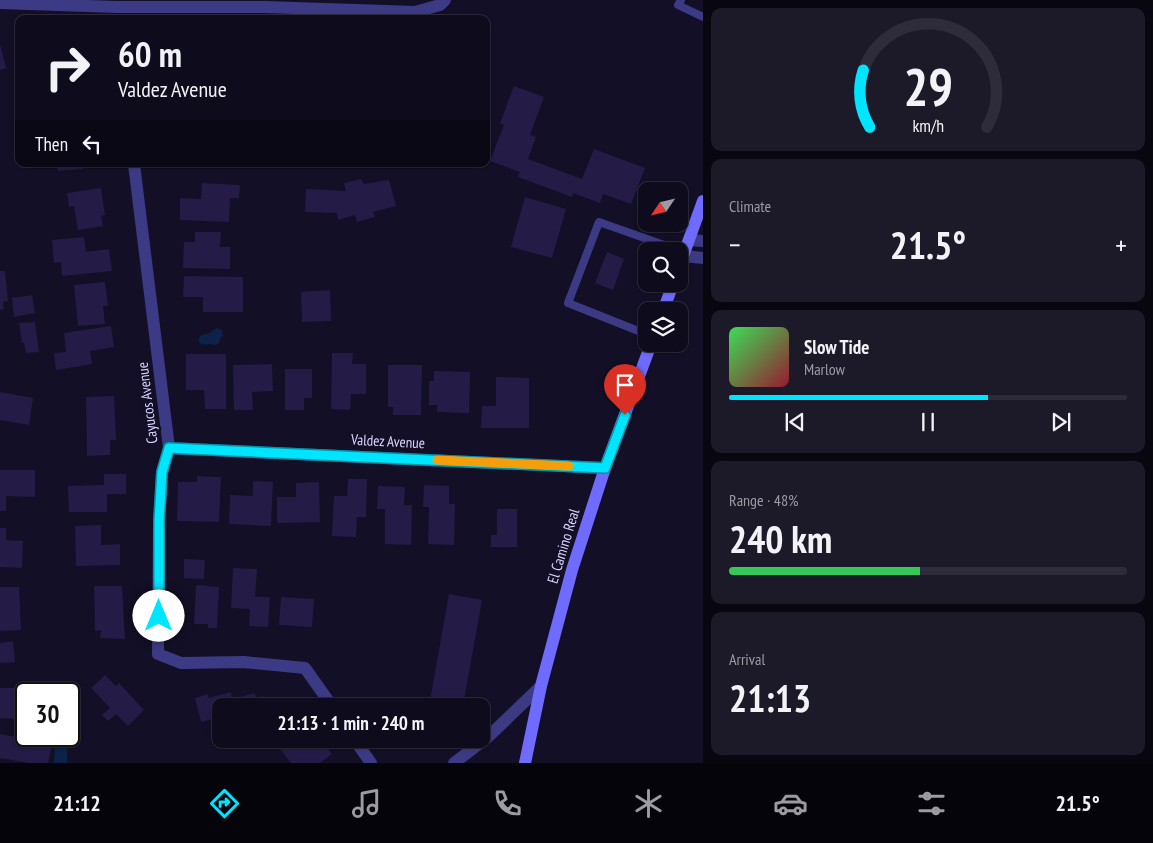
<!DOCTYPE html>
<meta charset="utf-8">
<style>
:root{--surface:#0e0b1c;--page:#1c1929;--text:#f1f3f6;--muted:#9b9ba3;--line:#2e2b3b;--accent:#00e5ff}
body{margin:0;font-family:"PT Sans Narrow",sans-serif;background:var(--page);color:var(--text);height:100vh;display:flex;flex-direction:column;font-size:19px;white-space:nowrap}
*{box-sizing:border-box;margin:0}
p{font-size:16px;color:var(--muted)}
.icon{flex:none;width:28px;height:28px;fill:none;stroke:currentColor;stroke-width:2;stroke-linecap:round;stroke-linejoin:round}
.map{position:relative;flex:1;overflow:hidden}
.details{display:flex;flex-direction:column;gap:8px;padding:8px;background:#08060f;width:450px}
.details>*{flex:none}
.guide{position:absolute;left:15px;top:15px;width:475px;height:152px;border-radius:10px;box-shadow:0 1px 4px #0004,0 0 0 1px var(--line);background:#0e0b1c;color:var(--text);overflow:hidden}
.needle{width:32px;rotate:235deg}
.fabs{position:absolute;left:638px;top:182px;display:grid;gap:10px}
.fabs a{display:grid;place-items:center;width:50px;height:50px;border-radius:10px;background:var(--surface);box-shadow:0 1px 4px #0004,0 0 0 1px var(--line);font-size:25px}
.speed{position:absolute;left:15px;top:682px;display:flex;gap:10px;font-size:25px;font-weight:700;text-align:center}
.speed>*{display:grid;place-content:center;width:65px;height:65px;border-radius:50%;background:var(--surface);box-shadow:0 1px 4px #0004,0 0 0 1px var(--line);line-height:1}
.speed .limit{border:2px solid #111;border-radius:8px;background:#fff;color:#111}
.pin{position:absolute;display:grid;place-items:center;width:42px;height:42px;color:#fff;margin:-51px -21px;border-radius:50% 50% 50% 0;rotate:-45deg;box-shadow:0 0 5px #0007}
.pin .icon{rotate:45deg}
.me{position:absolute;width:55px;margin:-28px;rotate:0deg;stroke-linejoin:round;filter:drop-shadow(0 0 4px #0008)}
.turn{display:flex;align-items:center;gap:18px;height:105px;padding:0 20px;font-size:22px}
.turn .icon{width:65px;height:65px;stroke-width:2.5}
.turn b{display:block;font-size:35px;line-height:42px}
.then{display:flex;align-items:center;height:48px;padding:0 20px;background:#0003;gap:10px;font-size:19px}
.big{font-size:38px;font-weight:700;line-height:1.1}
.details .tile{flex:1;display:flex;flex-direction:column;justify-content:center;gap:8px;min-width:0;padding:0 18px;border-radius:10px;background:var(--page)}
.details .dial{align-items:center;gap:0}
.dial svg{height:130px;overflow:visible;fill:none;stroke:var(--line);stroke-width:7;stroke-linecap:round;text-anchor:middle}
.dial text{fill:var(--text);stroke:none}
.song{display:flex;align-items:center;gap:15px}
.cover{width:60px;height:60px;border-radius:8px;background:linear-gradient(135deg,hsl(130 70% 55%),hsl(350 70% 35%))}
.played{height:5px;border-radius:2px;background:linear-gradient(90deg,var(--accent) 65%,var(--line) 65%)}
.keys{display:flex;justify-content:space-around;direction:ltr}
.heat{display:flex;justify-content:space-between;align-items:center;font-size:28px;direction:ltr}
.charge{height:8px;border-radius:4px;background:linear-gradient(90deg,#34c759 48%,var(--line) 0)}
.trip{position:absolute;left:212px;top:698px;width:278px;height:50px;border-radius:10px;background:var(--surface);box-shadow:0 1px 4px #0004,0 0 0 1px var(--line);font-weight:700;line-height:50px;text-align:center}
.dock{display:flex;height:80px;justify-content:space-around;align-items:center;background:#06040b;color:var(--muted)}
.dock .icon{width:35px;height:35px}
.dock .active{color:var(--accent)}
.dock b{font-size:22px;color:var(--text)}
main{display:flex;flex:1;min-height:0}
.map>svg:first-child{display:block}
.water{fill:#0c2248}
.building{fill:#241b47}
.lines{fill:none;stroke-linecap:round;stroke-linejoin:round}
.service{stroke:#3d3a85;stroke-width:8}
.minor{stroke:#3d3a85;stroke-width:12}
.tertiary{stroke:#3d3a85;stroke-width:12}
.secondary{stroke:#6f6bff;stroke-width:12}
.route-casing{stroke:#0095a6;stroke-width:12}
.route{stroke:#00e5ff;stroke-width:9}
.slow{stroke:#f59e0b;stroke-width:9}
.labels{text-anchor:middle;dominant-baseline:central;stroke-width:5;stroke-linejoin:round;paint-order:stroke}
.street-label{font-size:15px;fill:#d9d4ff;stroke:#130f26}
</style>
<main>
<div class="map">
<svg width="703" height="763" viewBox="0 0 703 763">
<rect width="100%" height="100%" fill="#130f26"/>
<!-- water -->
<path class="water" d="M 217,328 L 222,330 L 223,336 L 220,338 L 219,343 L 216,345 L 209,344 L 204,345 L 200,343 L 198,340 L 201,335 L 209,333 Z
M 60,743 L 64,743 L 67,745 L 67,763 L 54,763 L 55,747 Z"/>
<!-- building -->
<path class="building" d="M 0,44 L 6,68 L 0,70 Z
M 514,86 L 544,97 L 530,135 L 536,137 L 528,159 L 582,179 L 594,149 L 645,168 L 631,204 L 603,194 L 600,203 L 573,193 L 572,197 L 518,177 L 520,172 L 490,161 L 504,125 L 500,123 Z
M 57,164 L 82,164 L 83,169 L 58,171 Z
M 361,179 L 364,184 L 389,180 L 396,206 L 373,212 L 375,217 L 357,222 L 355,215 L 338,220 L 337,213 L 305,212 L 306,189 L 346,191 L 344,183 Z
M 202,183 L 240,185 L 239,198 L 230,198 L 229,222 L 180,220 L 180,198 L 201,199 Z
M 101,188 L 105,215 L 101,216 L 103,226 L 78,230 L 74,206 L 69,207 L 67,193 Z
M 525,197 L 566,209 L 552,258 L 511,247 Z
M 195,232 L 221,232 L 220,247 L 230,247 L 230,269 L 183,268 L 184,242 L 195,242 Z
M 84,237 L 86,252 L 109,249 L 112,271 L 62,276 L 61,262 L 54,263 L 52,240 Z
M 607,252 L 624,259 L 613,290 L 595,283 Z
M 0,271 L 5,271 L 8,301 L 3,302 L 4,309 L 0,310 Z
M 184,276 L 243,277 L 243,312 L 203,312 L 203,297 L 183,297 Z
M 105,282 L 108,306 L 103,306 L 105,324 L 78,326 L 74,285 Z
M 330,290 L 331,321 L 302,322 L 301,292 Z
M 32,295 L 35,313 L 14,317 L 12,298 Z
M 35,322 L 39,352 L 26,353 L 24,343 L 22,343 L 19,323 Z
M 111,326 L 114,347 L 90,351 L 92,364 L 56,370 L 54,353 L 66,352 L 64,333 Z
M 332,353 L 353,353 L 352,364 L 366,364 L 366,394 L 351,394 L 350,410 L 331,409 Z
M 186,354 L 226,354 L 226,409 L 205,409 L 204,390 L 186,390 Z
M 272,364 L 273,391 L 252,392 L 253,410 L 234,410 L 233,365 Z
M 388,365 L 422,365 L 421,415 L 393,415 L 393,407 L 388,407 Z
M 285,369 L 312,369 L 312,398 L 304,398 L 304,410 L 285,410 Z
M 434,371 L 470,372 L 469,413 L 437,412 L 437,405 L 429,405 L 429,381 L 434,381 Z
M 496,377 L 529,378 L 529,428 L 481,428 L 482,406 L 496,406 Z
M 0,392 L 33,398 L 29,425 L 0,420 Z
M 114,396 L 116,440 L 110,440 L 110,455 L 87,456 L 86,397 Z
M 0,470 L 35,470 L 35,497 L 6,496 L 6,511 L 0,511 Z
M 104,474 L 126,474 L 126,494 L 107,494 L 107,512 L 69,512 L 68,486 L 104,485 Z
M 197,476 L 221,477 L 219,522 L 177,521 L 178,482 L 197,482 Z
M 348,479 L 367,479 L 366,517 L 357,517 L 356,537 L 332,536 L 334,496 L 347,496 Z
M 253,481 L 273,482 L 271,526 L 229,524 L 230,495 L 253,496 Z
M 319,482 L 320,522 L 277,523 L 277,497 L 296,497 L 296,483 Z
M 424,485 L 449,486 L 449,504 L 455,504 L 454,545 L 428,544 L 429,507 L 423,507 Z
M 378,486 L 405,487 L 404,505 L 412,505 L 411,545 L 385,544 L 385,509 L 377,509 Z
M 497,509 L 517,509 L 517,547 L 491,547 L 491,535 L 497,535 Z
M 101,525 L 101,545 L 120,544 L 120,565 L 76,566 L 75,526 Z
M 0,528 L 6,528 L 6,540 L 23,541 L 22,568 L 0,567 Z
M 184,559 L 205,560 L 204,579 L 184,578 Z
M 233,568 L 257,569 L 255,597 L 270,597 L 268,627 L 249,626 L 250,609 L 231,608 Z
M 196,585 L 219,587 L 217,628 L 208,628 L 208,624 L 194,624 Z
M 94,586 L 122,586 L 125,639 L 100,638 L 101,630 L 95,631 Z
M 0,587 L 19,587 L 21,630 L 0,631 Z
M 449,594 L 482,600 L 463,706 L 429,706 Z
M 281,597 L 314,599 L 312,627 L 279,625 Z
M 13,641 L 15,662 L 0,663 L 0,643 Z
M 105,675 L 116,686 L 119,683 L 144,710 L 128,726 L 116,714 L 108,721 L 102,715 L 110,708 L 91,688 Z
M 0,688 L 19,688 L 18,719 L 0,718 Z
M 231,692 L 232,699 L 255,693 L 256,698 L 263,696 L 266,706 L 221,706 L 221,717 L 201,722 L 195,698 L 208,694 L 208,698 Z
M 0,734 L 52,744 L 48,763 L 28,763 L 0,758 Z
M 282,739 L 320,739 L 332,754 L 320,763 L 291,763 L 276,744 Z"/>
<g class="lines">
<!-- service -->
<path class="service" d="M 681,0 L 678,5 L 703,17
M 646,334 L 568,303 L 599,222 L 684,252"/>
<!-- minor -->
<path class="minor" d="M 0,3 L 116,7 L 265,7 L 415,12 L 440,5 L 445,0
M 134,164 L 169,448 L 162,472 L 159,521 L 158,654 L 181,663 L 244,662 L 305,668 L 332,706
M 169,448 L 605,468
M 354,739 L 371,763"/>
<!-- tertiary -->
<path class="tertiary" d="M 689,240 L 703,241
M 683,256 L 703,258
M 454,763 L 488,737 L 541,686"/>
<!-- secondary -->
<path class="secondary" d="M 679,267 L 703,201
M 663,311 L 673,284
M 525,763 L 541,686 L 572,570 L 605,468 L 651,344"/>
</g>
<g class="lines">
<!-- route casing -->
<g class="route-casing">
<path id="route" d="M 159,616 L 159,521 L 162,472 L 169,448 L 605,468 L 625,415"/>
</g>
<!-- route -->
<use href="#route" class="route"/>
<!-- slow -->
<path class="slow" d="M 437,460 L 569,466"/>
</g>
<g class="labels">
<!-- street labels -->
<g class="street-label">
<text transform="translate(147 403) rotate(-97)">Cayucos Avenue</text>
<text transform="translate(388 441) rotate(3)">Valdez Avenue</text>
<text transform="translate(563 546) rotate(-73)">El Camino Real</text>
</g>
</g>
</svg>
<div class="fabs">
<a><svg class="needle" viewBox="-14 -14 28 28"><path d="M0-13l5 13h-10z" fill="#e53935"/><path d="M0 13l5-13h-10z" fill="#9b9ba3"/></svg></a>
<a><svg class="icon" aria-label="search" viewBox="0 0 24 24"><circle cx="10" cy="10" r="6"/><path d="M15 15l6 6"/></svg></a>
<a><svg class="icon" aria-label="layers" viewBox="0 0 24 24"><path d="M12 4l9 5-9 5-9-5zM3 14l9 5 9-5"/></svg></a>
</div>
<div class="speed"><div class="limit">30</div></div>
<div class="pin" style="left:625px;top:415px;background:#d93025"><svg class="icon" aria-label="arrive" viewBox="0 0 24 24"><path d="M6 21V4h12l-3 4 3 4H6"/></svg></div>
<svg class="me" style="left:159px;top:616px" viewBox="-20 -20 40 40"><circle r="19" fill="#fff"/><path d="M0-13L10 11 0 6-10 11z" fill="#00e5ff"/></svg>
<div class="trip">21:13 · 1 min · 240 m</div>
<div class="guide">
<div class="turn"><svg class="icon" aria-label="right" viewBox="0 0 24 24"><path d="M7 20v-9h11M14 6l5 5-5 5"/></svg><div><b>60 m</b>Valdez Avenue</div></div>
<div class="then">Then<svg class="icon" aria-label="left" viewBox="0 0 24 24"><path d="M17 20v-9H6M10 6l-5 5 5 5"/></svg></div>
</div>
</div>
<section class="details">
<div class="tile dial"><svg viewBox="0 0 100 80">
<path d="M14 69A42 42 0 1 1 86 69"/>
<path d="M14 69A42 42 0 0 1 10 34" stroke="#00e5ff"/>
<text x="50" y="56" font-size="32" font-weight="700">29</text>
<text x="50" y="72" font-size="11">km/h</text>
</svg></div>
<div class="tile"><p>Climate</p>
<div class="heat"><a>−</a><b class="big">21.5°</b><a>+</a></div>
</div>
<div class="tile">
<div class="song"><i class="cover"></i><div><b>Slow Tide</b><p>Marlow</p></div></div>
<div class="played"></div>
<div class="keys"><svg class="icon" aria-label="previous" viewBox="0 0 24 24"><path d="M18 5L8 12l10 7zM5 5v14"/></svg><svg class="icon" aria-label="pause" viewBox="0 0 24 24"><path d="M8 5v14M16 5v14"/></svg><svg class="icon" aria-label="next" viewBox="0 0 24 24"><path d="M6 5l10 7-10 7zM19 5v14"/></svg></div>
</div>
<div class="tile"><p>Range · 48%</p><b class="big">240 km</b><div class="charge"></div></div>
<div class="tile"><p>Arrival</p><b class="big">21:13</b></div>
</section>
</main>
<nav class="dock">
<b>21:12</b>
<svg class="icon active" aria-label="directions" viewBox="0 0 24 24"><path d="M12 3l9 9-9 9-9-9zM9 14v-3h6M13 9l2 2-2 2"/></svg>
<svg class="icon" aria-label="music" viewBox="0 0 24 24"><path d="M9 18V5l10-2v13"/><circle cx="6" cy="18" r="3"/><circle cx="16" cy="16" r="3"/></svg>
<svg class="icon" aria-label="phone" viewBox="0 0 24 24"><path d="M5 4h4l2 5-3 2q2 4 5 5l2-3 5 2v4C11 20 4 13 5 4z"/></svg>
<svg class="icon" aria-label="climate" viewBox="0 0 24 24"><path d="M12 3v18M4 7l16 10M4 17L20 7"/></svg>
<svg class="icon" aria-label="car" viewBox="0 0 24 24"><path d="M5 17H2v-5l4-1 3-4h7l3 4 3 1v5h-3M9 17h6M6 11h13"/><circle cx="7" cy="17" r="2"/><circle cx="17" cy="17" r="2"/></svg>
<svg class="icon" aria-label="filters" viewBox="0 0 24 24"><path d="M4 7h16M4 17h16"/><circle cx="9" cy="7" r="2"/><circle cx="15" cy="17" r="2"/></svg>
<b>21.5°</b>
</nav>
